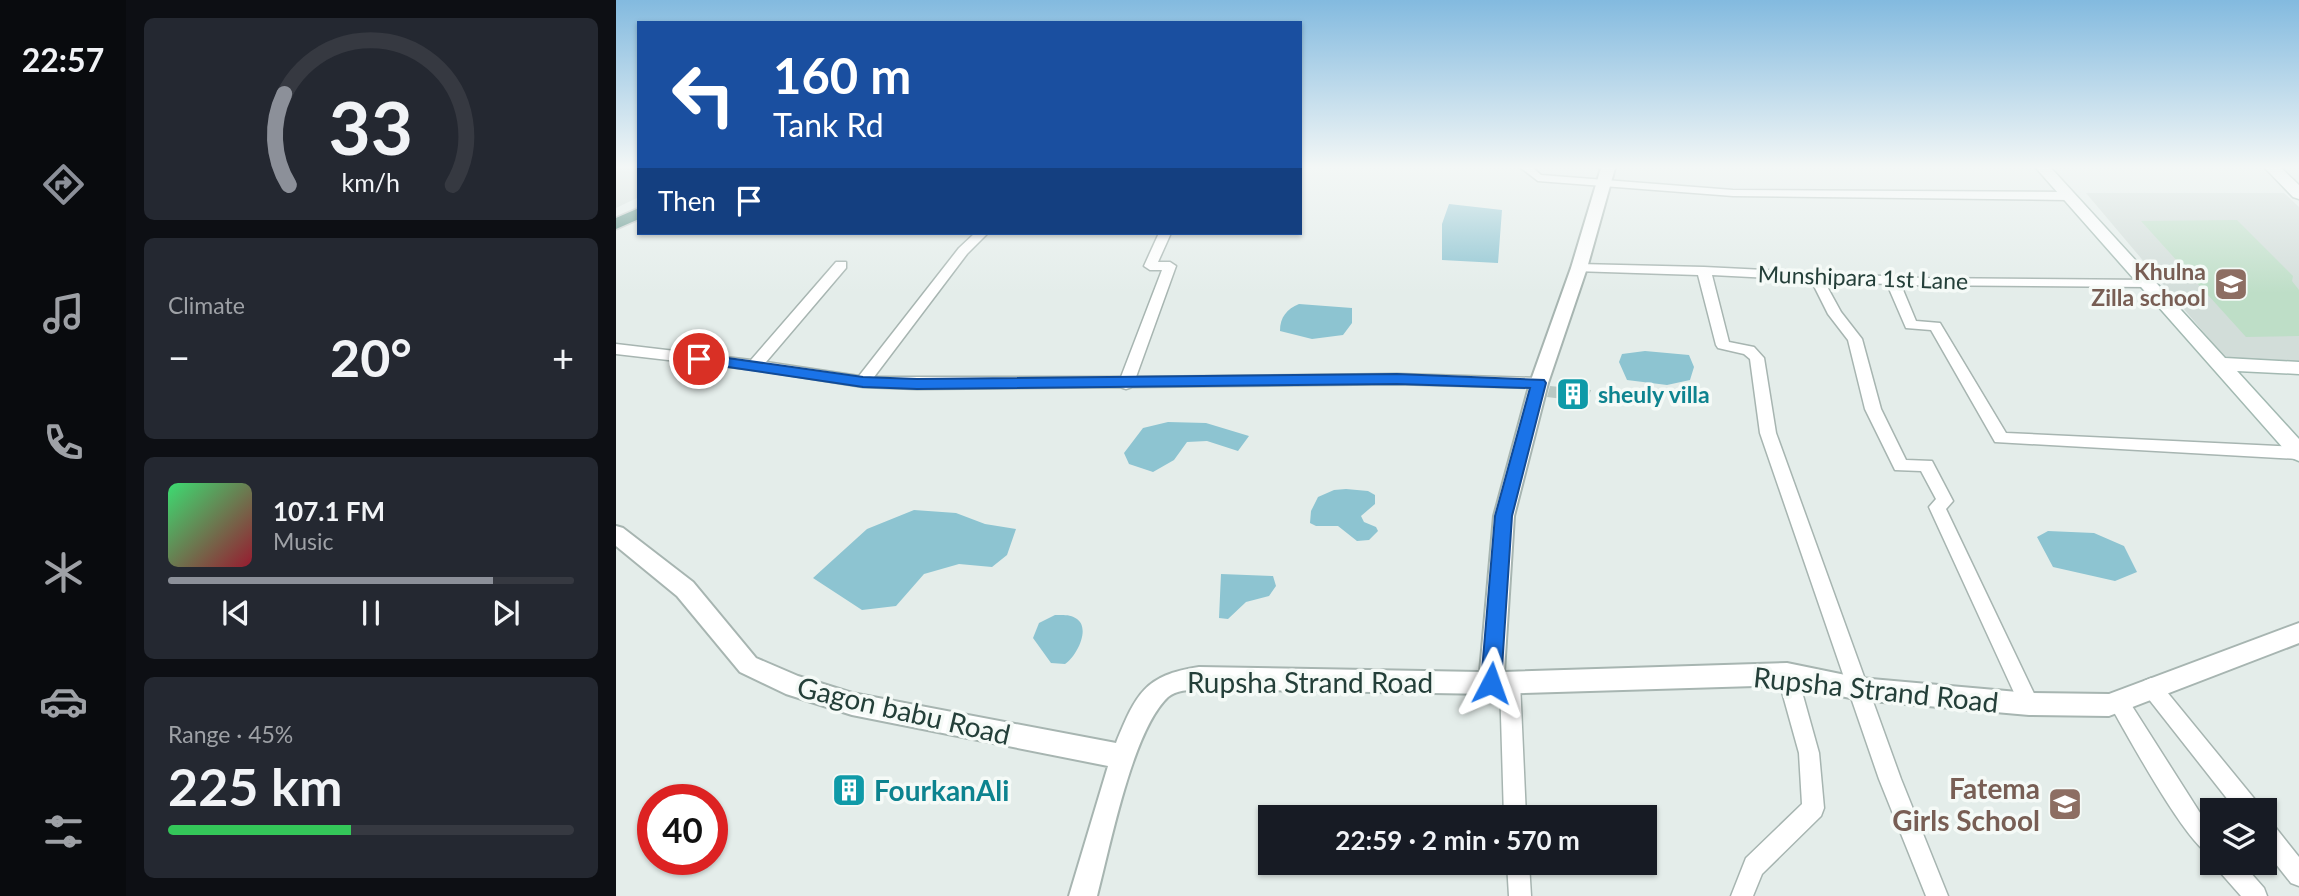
<!DOCTYPE html>
<meta charset="utf-8">
<style>
:root{--surface:#171b24;--page:#242831;--text:#f1f3f6;--muted:#9ea1a6;--line:#363941;--accent:#8c9099}
body{margin:0;font-family:Lato,sans-serif;background:var(--page);color:var(--text);height:100vh;display:flex;flex-direction:column;font-size:26px;white-space:nowrap}
*{box-sizing:border-box;margin:0}
p{font-size:23px;color:var(--muted)}
.icon{flex:none;width:38px;height:38px;fill:none;stroke:currentColor;stroke-width:2;stroke-linecap:round;stroke-linejoin:round}
.map{position:relative;flex:1;overflow:hidden}
.panel{display:flex;flex-direction:column;gap:18px;padding:18px;background:#0d0f14;width:490px}
.panel>*{flex:none}
.top-card{position:absolute;left:21px;top:21px;width:665px;height:214px;border-radius:0px;box-shadow:0 2px 5px #0004;background:#1a4fa0;color:#fff;overflow:hidden}
.tools{position:absolute;left:1584px;top:798px;display:grid;gap:14px}
.tools a{display:grid;place-items:center;width:77px;height:77px;border-radius:0px;background:var(--surface);box-shadow:0 2px 5px #0004;font-size:35px}
.speed{position:absolute;left:21px;top:784px;display:flex;gap:14px;font-size:35px;font-weight:700;text-align:center}
.speed>*{display:grid;place-content:center;width:91px;height:91px;border-radius:50%;background:var(--surface);box-shadow:0 2px 5px #0004;line-height:1}
.speed .limit{border:10px solid #d22;background:#fff;color:#111}
.pin{position:absolute;display:grid;place-items:center;width:60px;height:60px;color:#fff;margin:-30px;border:4px solid #fff;border-radius:50%;box-shadow:0 2px 7px #0007}
.me{position:absolute;width:77px;margin:-38px;rotate:4deg;stroke-linejoin:round;filter:drop-shadow(0 0 5px #0008)}
.turn{display:flex;align-items:center;gap:24px;height:147px;padding:0 21px;font-size:32px}
.turn .icon{width:91px;height:91px;stroke-width:2.5}
.turn b{display:block;font-size:49px;line-height:60px}
.then{display:flex;align-items:center;height:66px;padding:0 21px;background:#0003;gap:14px;font-size:26px}
.big{font-size:52px;font-weight:700;line-height:1.1}
.panel .widget{flex:1;display:flex;flex-direction:column;justify-content:center;gap:10px;min-width:0;padding:0 24px;border-radius:10px;background:var(--page)}
.panel .dial{align-items:center;gap:0}
.dial svg{height:182px;overflow:visible;fill:none;stroke:var(--line);stroke-width:7;stroke-linecap:round;text-anchor:middle}
.dial text{fill:var(--text);stroke:none}
.song{display:flex;align-items:center;gap:21px}
.cover{width:84px;height:84px;border-radius:10px;background:linear-gradient(135deg,hsl(140 70% 55%),hsl(350 70% 35%))}
.played{height:7px;border-radius:4px;background:linear-gradient(90deg,var(--accent) 80%,var(--line) 80%)}
.keys{display:flex;justify-content:space-around;direction:ltr}
.heat{display:flex;justify-content:space-between;align-items:center;font-size:38px;direction:ltr}
.charge{height:10px;border-radius:5px;background:linear-gradient(90deg,#34c759 45%,var(--line) 0)}
.trip{position:absolute;left:642px;top:805px;width:399px;height:70px;border-radius:0px;background:var(--surface);box-shadow:0 2px 5px #0004;font-weight:700;line-height:70px;text-align:center}
main{display:flex;flex:1;min-height:0}
.menu{display:flex;flex-direction:column;width:126px;justify-content:space-around;align-items:center;background:#090b0e;color:var(--muted)}
.menu .icon{width:49px;height:49px}
.menu .current{color:var(--accent)}
.menu b{font-size:32px;color:var(--text)}
.map>svg:first-child{display:block}
.built{fill:#d2ddd9}
.green{fill:#bedec7}
.water{fill:#8dc4d1}
.building{fill:#b9c8c3}
.lines{fill:none;stroke-linecap:round;stroke-linejoin:round}
.minor-casing{stroke:#a7b5b1;stroke-width:3}
.tertiary-casing{stroke:#a7b5b1;stroke-width:4}
.secondary-casing{stroke:#a3b9b2;stroke-width:3}
.trunk-casing{stroke:#c2c9c8;stroke-width:3}
.minor{fill:#fff;fill-rule:evenodd}
.tertiary{fill:#fff;fill-rule:evenodd}
.secondary{fill:#fff;fill-rule:evenodd}
.trunk{fill:#4c867b;fill-rule:evenodd}
.route{fill:#1a73e8;stroke:#114b97;stroke-width:2}
.labels{text-anchor:middle;dominant-baseline:central;stroke-width:7;stroke-linejoin:round;paint-order:stroke}
.education-label{font-size:23px;font-weight:bold;fill:#785e54;stroke:#f5faf7;text-anchor:end}
.street-label{font-size:23px;fill:#243f39;stroke:#f5faf7}
.culture-label{font-size:23px;font-weight:bold;fill:#0d838f;stroke:#f5faf7;text-anchor:start}
.near-street-label{font-size:28px;fill:#243f39;stroke:#f5faf7}
.near-education-label{font-size:28px;font-weight:bold;fill:#785e54;stroke:#f5faf7;text-anchor:end}
.near-culture-label{font-size:28px;font-weight:bold;fill:#0d838f;stroke:#f5faf7;text-anchor:start}
</style>
<main>
<nav class="menu">
<b>22:57</b>
<svg class="icon current" aria-label="directions" viewBox="0 0 24 24"><path d="M12 3l9 9-9 9-9-9zM9 14v-3h6M13 9l2 2-2 2"/></svg>
<svg class="icon" aria-label="music" viewBox="0 0 24 24"><path d="M9 18V5l10-2v13"/><circle cx="6" cy="18" r="3"/><circle cx="16" cy="16" r="3"/></svg>
<svg class="icon" aria-label="phone" viewBox="0 0 24 24"><path d="M5 4h4l2 5-3 2q2 4 5 5l2-3 5 2v4C11 20 4 13 5 4z"/></svg>
<svg class="icon" aria-label="climate" viewBox="0 0 24 24"><path d="M12 3v18M4 7l16 10M4 17L20 7"/></svg>
<svg class="icon" aria-label="car" viewBox="0 0 24 24"><path d="M5 17H2v-5l4-1 3-4h7l3 4 3 1v5h-3M9 17h6M6 11h13"/><circle cx="7" cy="17" r="2"/><circle cx="17" cy="17" r="2"/></svg>
<svg class="icon" aria-label="filters" viewBox="0 0 24 24"><path d="M4 7h16M4 17h16"/><circle cx="9" cy="7" r="2"/><circle cx="15" cy="17" r="2"/></svg>
</nav>
<section class="panel">
<div class="widget dial"><svg viewBox="0 0 100 80">
<path d="M14 69A42 42 0 1 1 86 69"/>
<path d="M14 69A42 42 0 0 1 12 29" stroke="#8c9099"/>
<text x="50" y="56" font-size="32" font-weight="700">33</text>
<text x="50" y="72" font-size="11">km/h</text>
</svg></div>
<div class="widget"><p>Climate</p>
<div class="heat"><a>−</a><b class="big">20°</b><a>+</a></div>
</div>
<div class="widget">
<div class="song"><i class="cover"></i><div><b>107.1 FM</b><p>Music</p></div></div>
<div class="played"></div>
<div class="keys"><svg class="icon" aria-label="previous" viewBox="0 0 24 24"><path d="M18 5L8 12l10 7zM5 5v14"/></svg><svg class="icon" aria-label="pause" viewBox="0 0 24 24"><path d="M8 5v14M16 5v14"/></svg><svg class="icon" aria-label="next" viewBox="0 0 24 24"><path d="M6 5l10 7-10 7zM19 5v14"/></svg></div>
</div>
<div class="widget"><p>Range · 45%</p><b class="big">225 km</b><div class="charge"></div></div>
</section>
<div class="map">
<svg width="1683" height="896" viewBox="0 0 1683 896">
<rect width="100%" height="100%" fill="#e4edea"/>
<!-- built -->
<path class="built" d="M 0,168 L 23,168 L 23,197 L 0,208 Z
M 1470,193 L 1668,193 L 1683,207 L 1683,363 L 1611,360 Z"/>
<!-- green -->
<path class="green" d="M 1621,220 L 1677,276 L 1676,281 L 1683,290 L 1683,336 L 1630,337 L 1525,221 Z"/>
<!-- water -->
<path class="water" d="M 833,204 L 886,210 L 882,263 L 826,260 L 826,224 Z
M 683,304 L 736,308 L 736,323 L 727,335 L 696,339 L 664,331 C 664,317 671,309 683,304 Z
M 1029,351 L 1073,355 L 1078,367 L 1074,380 L 1051,385 L 1011,380 L 1003,362 L 1006,354 Z
M 552,422 L 590,423 L 633,436 L 622,451 L 591,441 L 571,442 L 558,460 L 537,472 L 513,464 L 508,453 L 527,428 Z
M 730,489 L 752,491 L 759,495 L 759,504 L 745,516 L 748,522 L 760,527 L 762,531 L 753,540 L 741,541 L 722,526 L 700,526 L 694,523 L 695,511 L 702,497 L 718,490 Z
M 298,510 L 340,513 L 369,524 L 400,529 L 391,555 L 376,567 L 343,564 L 308,574 L 280,606 L 246,610 L 197,578 L 251,529 Z
M 1432,531 L 1478,533 L 1508,546 L 1521,572 L 1499,581 L 1437,567 L 1421,537 Z
M 605,574 L 657,576 L 660,586 L 653,596 L 630,602 L 612,619 L 603,618 Z
M 439,615 C 446,615 455,614 461,619 C 475,629 460,657 449,664 L 435,663 L 417,638 L 423,623 Z"/>
<!-- building -->
<path class="building" d="M 934,386 L 975,390 L 971,402 L 931,397 Z"/>
<g class="lines">
<!-- minor casing -->
<g class="minor-casing">
<path id="minor" d="M 905,168 L 917,168 L 925,175 L 1117,190 L 1453,192 L 1459,196 L 1453,200 L 1117,196 L 922,181 Z
M 359,233 L 372,233 L 351,254 L 258,377 L 505,377 L 546,270 L 534,270 L 528,266 L 543,233 L 555,233 L 542,262 L 554,262 L 560,266 L 520,377 L 781,374 L 923,378 L 930,383 L 923,388 L 781,384 L 516,387 L 510,389 L 504,387 L 301,389 L 247,387 L 139,370 L 0,354 L 0,344 L 135,360 L 220,262 L 230,262 L 230,268 L 150,362 L 243,376 L 343,248 Z
M 963,264 L 1088,267 L 1306,278 L 1537,280 L 1537,286 L 1532,287 L 1285,285 L 1300,321 L 1324,323 L 1390,433 L 1683,447 L 1683,459 L 1379,442 L 1315,330 L 1290,328 L 1271,284 L 1208,281 L 1225,312 L 1246,339 L 1265,409 L 1290,460 L 1316,461 L 1337,501 L 1330,509 L 1423,704 L 1420,710 L 1413,713 L 1406,710 L 1313,507 L 1320,499 L 1305,471 L 1279,470 L 1249,409 L 1232,340 L 1212,314 L 1195,280 L 1096,275 L 1113,342 L 1138,347 L 1148,358 L 1160,433 L 1285,779 L 1332,896 L 1310,896 L 1263,779 L 1144,433 L 1134,359 L 1128,354 L 1102,348 L 1100,345 L 1082,275 L 958,271 L 958,265 Z
M 1171,665 L 1178,668 L 1181,674 L 1203,753 L 1208,808 L 1205,816 L 1146,874 L 1137,896 L 1115,896 L 1130,858 L 1186,804 L 1183,753 L 1161,674 L 1164,668 Z
M 894,673 L 901,676 L 904,682 L 910,817 L 888,817 L 884,682 L 887,676 Z
M 1535,678 L 1542,681 L 1641,802 L 1644,810 L 1620,810 L 1528,693 L 1525,687 L 1528,681 Z
M 1502,692 L 1509,695 L 1586,816 L 1596,828 L 1596,856 C 1571,846 1512,736 1495,707 L 1492,701 L 1495,695 Z
M 1648,820 L 1656,823 L 1683,857 L 1683,886 L 1675,883 L 1648,849 Z
M 891,863 L 913,863 L 915,896 L 893,896 Z
M 1600,863 L 1626,863 L 1648,888 L 1651,896 L 1625,896 L 1603,871 Z"/>
</g>
<!-- tertiary casing -->
<g class="tertiary-casing">
<path id="tertiary" d="M 985,168 L 999,168 L 971,268 L 932,383 L 898,516 L 888,672 L 1171,663 L 1244,678 L 1413,693 L 1493,694 L 1683,623 L 1683,643 L 1493,716 L 1413,715 L 1244,700 L 1171,685 L 875,694 L 583,689 C 573,690 560,690 552,697 C 516,731 494,847 481,896 L 453,896 L 492,766 L 236,715 L 170,694 L 124,672 L 61,596 L 0,546 L 0,526 L 7,528 L 77,582 L 140,658 L 182,676 L 236,693 L 500,743 C 520,695 528,675 583,667 L 864,672 L 878,516 L 914,383 L 955,268 Z"/>
</g>
<!-- secondary casing -->
<g class="secondary-casing">
<path id="secondary" d="M 1420,168 L 1435,168 L 1609,358 L 1683,362 L 1683,374 L 1621,371 L 1683,439 L 1683,461 L 1676,458 Z
M 1649,168 L 1665,168 L 1683,185 L 1683,199 L 1677,197 Z"/>
</g>
<!-- trunk casing -->
<g class="trunk-casing">
<path id="trunk" d="M 23,208 L 23,219 L 0,229 L 0,218 Z"/>
</g>
<!-- minor -->
<use href="#minor" class="minor"/>
<!-- tertiary -->
<use href="#tertiary" class="tertiary"/>
<!-- secondary -->
<use href="#secondary" class="secondary"/>
<!-- trunk -->
<use href="#trunk" class="trunk"/>
</g>
<!-- sky -->
<linearGradient id="sky" x2="0" y2="1"><stop stop-color="#83badf"/><stop offset="0.57" stop-color="#f3f7f6"/><stop offset="1" stop-color="#f3f7f6" stop-opacity="0"/></linearGradient>
<rect width="1683" height="293" fill="url(#sky)"/>
<!-- route -->
<path class="route" d="M 83,354 L 247,377 L 301,379 L 781,374 L 928,380 L 930,383 L 896,516 L 885,683 L 882,689 L 875,692 L 868,689 L 865,683 L 879,516 L 914,388 L 781,384 L 301,389 L 247,387 L 78,362 L 76,359 L 78,355 Z"/>
<!-- icons -->
<defs>
<g id="school-square" transform="scale(1.75)"><rect x="-9" y="-9" width="18" height="18" rx="4" fill="#8d6e63" stroke="#f5faf7"/><path d="M0-5L7-2L0 1L-7-2ZM-4 1L0 2.5L4 1V4Q0 6-4 4Z" fill="#fff"/></g>
<g id="building-square" transform="scale(1.75)"><rect x="-9" y="-9" width="18" height="18" rx="4" fill="#0f9aa8" stroke="#f5faf7"/><path d="M-4-6H4V6H1V3H-1V6H-4ZM-2.5-4.3h1.7v1.8h-1.7ZM.8-4.3h1.7v1.8H.8ZM-2.5-1h1.7V.8h-1.7ZM.8-1h1.7V.8H.8Z" fill="#fff"/></g>
</defs>
<g fill-rule="evenodd">
<use href="#school-square" x="1615" y="284"/>
<use href="#building-square" x="957" y="394"/>
<use href="#building-square" x="233" y="790"/>
<use href="#school-square" x="1449" y="804"/>
</g>
<g class="labels">
<!-- education labels -->
<g class="education-label">
<text x="1590" y="271">Khulna<tspan x="1590" dy="26">Zilla school</tspan></text>
</g>
<!-- street labels -->
<g class="street-label">
<text transform="translate(1247 277) rotate(2)">Munshipara 1st Lane</text>
</g>
<!-- culture labels -->
<g class="culture-label">
<text x="982" y="394">sheuly villa</text>
</g>
<!-- near-street labels -->
<g class="near-street-label">
<text x="694" y="682">Rupsha Strand Road</text>
<text transform="translate(1260 689) rotate(6)">Rupsha Strand Road</text>
<text transform="translate(288 710) rotate(13)">Gagon babu Road</text>
</g>
<!-- near-education labels -->
<g class="near-education-label">
<text x="1424" y="788">Fatema<tspan x="1424" dy="32">Girls School</tspan></text>
</g>
<!-- near-culture labels -->
<g class="near-culture-label">
<text x="258" y="790">FourkanAli</text>
</g>
</g>
</svg>
<div class="tools">
<a><svg class="icon" aria-label="layers" viewBox="0 0 24 24"><path d="M12 4l9 5-9 5-9-5zM3 14l9 5 9-5"/></svg></a>
</div>
<div class="speed"><div class="limit">40</div></div>
<div class="pin" style="left:83px;top:359px;background:#d93025"><svg class="icon" aria-label="arrive" viewBox="0 0 24 24"><path d="M6 21V4h12l-3 4 3 4H6"/></svg></div>
<svg class="me" style="left:875px;top:683px" viewBox="-20 -20 40 40"><path d="M0-17L14 15 0 8-14 15z" fill="#1a73e8" stroke="#fff" stroke-width="4"/></svg>
<div class="trip">22:59 · 2 min · 570 m</div>
<div class="top-card">
<div class="turn"><svg class="icon" aria-label="left" viewBox="0 0 24 24"><path d="M17 20v-9H6M10 6l-5 5 5 5"/></svg><div><b>160 m</b>Tank Rd</div></div>
<div class="then">Then<svg class="icon" aria-label="arrive" viewBox="0 0 24 24"><path d="M6 21V4h12l-3 4 3 4H6"/></svg></div>
</div>
</div>
</main>
